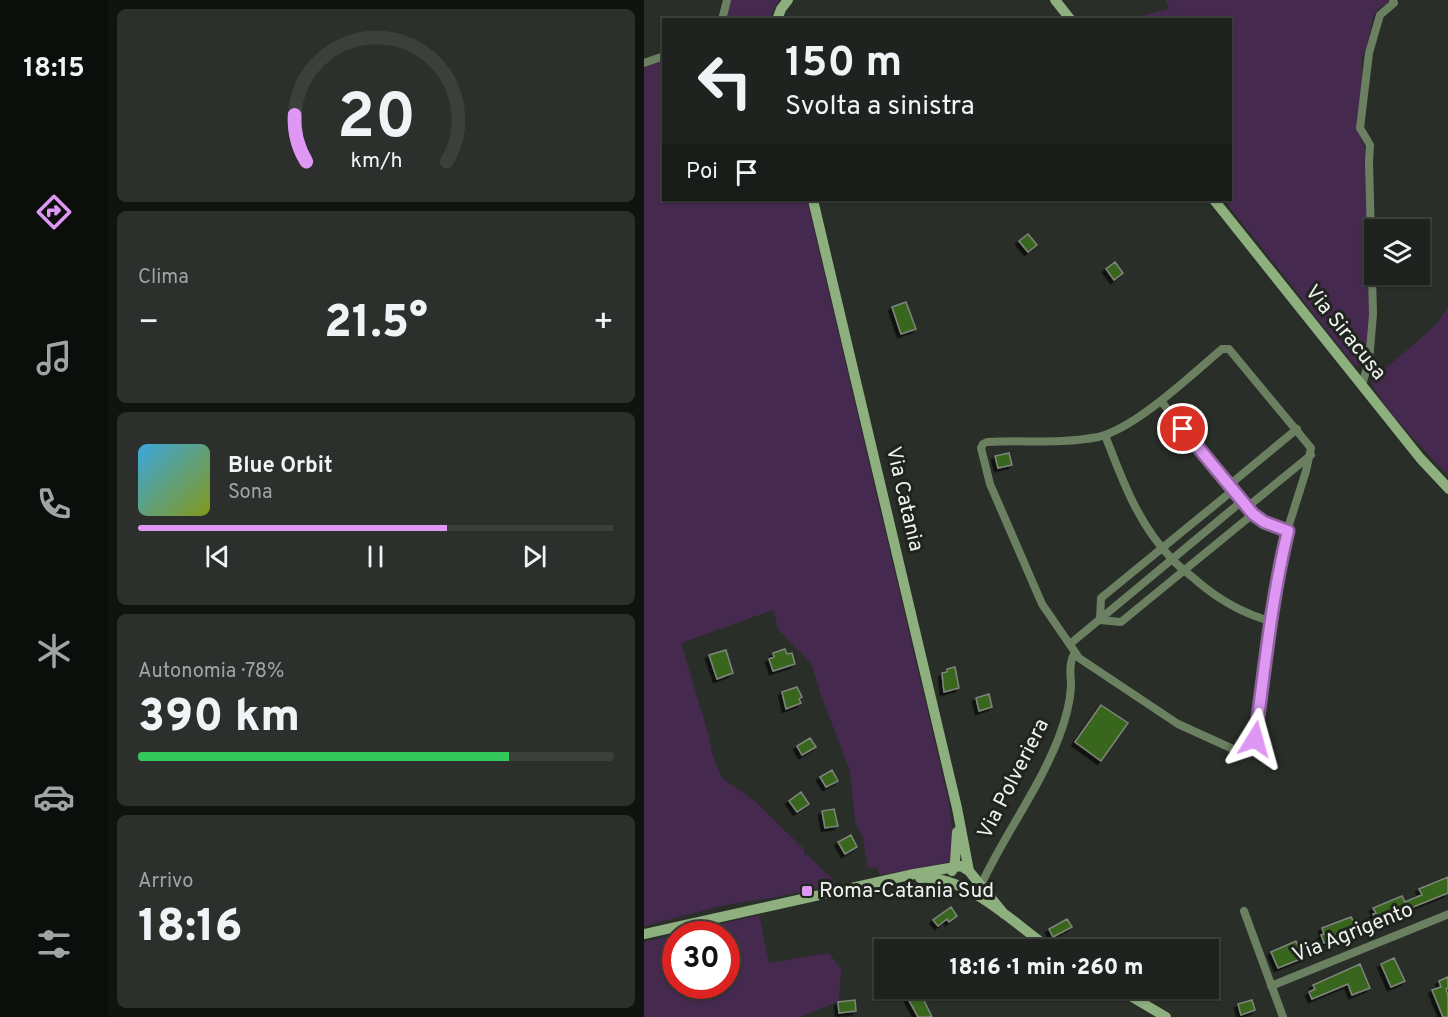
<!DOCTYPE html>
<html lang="it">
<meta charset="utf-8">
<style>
:root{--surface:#1f221e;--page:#2c2f2b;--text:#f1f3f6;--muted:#a1a4a4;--line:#3c3f3c;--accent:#de98f3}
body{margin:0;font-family:Overpass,sans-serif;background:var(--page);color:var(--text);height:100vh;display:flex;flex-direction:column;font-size:22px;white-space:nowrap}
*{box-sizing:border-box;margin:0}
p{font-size:20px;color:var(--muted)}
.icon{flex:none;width:33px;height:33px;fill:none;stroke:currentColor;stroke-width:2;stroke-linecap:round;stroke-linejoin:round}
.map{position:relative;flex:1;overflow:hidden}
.details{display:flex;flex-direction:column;gap:9px;padding:9px;background:#111310;width:536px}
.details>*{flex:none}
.top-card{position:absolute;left:18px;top:18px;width:570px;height:183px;border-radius:0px;box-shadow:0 2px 4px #0004,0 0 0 2px var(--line);background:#1f221e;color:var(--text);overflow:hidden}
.fabs{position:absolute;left:720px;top:219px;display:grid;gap:12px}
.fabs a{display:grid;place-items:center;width:66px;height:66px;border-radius:0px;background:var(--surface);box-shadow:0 2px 4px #0004,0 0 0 2px var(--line);font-size:30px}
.speed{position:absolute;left:18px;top:921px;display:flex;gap:12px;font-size:30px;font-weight:700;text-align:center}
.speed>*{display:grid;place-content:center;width:78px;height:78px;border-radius:50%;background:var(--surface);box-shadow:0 2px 4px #0004,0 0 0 2px var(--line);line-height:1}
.speed .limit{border:9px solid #d22;background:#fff;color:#111}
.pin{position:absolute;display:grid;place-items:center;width:51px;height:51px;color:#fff;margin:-26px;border:3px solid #fff;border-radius:50%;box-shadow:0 2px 6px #0007}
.me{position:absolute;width:66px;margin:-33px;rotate:8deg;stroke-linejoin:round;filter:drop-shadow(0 0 4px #0008)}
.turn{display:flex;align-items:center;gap:21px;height:126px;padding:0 24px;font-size:27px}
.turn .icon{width:78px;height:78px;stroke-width:2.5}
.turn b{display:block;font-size:42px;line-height:51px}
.then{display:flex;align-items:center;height:57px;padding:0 24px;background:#0003;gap:12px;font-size:22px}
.big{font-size:45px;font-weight:800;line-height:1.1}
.details .widget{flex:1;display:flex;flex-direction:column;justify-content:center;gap:9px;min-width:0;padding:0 21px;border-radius:9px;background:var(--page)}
.details .dial{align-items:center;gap:0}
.dial svg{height:156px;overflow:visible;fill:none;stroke:var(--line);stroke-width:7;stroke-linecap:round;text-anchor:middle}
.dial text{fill:var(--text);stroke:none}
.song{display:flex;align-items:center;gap:18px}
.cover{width:72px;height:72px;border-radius:9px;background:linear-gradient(135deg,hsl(200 70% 55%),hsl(70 70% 35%))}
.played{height:6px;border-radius:3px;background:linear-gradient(90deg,var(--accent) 65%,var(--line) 65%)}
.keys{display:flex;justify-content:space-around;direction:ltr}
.heat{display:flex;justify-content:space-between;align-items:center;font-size:33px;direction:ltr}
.charge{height:9px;border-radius:4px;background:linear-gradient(90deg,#34c759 78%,var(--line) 0)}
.trip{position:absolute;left:230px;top:939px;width:345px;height:60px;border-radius:0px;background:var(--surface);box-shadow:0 2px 4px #0004,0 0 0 2px var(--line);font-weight:800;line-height:60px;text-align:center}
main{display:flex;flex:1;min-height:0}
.dock{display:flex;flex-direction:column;width:108px;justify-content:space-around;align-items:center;background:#0c0e0c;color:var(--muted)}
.dock .icon{width:42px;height:42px}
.dock .current{color:var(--accent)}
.dock b{font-size:27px;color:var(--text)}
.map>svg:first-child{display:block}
.green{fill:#46294f;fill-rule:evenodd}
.building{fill:#37661b;stroke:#80857e;stroke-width:1.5;filter:url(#shadow)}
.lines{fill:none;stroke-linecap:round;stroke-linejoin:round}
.street{stroke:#6b8061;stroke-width:8}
.secondary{stroke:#8db07e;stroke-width:10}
.route-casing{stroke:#90639e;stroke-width:15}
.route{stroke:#de98f3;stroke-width:10}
.poi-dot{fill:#de98f3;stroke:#20241e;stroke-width:2}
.labels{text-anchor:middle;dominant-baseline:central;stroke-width:6;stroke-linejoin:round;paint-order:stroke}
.street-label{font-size:21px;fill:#f0f3ef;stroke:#20241e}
.poi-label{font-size:21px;fill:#f0f3ef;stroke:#20241e;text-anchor:start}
</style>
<main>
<nav class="dock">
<b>18:15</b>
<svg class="icon current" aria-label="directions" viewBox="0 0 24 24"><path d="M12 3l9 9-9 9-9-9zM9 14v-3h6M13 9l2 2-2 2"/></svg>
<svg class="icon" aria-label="music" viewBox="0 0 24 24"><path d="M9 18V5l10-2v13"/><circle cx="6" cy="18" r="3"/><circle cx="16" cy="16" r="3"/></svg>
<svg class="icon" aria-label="phone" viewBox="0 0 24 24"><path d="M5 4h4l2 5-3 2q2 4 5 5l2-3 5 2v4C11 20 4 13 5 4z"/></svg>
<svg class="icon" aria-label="climate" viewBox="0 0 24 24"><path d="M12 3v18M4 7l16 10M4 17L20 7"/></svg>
<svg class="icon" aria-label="car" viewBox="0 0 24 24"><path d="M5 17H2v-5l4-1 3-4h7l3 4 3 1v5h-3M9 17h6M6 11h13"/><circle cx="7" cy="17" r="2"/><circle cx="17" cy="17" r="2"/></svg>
<svg class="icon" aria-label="filters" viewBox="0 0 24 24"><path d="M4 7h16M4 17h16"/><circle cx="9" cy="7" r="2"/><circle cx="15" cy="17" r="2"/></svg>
</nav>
<section class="details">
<div class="widget dial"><svg viewBox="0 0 100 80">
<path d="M14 69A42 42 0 1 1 86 69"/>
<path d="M14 69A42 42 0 0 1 8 45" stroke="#de98f3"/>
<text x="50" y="56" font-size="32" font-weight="700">20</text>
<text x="50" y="72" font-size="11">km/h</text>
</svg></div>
<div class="widget"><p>Clima</p>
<div class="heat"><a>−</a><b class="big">21.5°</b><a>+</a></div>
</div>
<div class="widget">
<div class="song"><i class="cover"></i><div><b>Blue Orbit</b><p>Sona</p></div></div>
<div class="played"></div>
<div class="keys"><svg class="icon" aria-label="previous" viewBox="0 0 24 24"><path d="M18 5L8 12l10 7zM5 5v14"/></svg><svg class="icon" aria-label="pause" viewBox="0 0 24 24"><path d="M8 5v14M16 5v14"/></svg><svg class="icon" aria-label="next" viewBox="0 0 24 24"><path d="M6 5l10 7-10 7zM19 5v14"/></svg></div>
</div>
<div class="widget"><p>Autonomia · 78%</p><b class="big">390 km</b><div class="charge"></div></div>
<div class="widget"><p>Arrivo</p><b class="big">18:16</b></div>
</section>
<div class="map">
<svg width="805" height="1017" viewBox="0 0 805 1017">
<defs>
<filter id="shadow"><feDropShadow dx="-3.5" dy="3.5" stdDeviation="0" flood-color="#0009"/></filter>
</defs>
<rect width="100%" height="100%" fill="#292e28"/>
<!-- green -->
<path class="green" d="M 86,0 L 136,0 L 129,10 L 126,19 L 81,20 Z
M 522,0 L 745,0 L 743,4 L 735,8 L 729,16 L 724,43 L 718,57 L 718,85 L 712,127 L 722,152 L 725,313 L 721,362 C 717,367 714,366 709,364 L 580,200 L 586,200 L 586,20 L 481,20 L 525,9 Z
M 19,60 L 20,200 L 163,200 L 304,798 L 310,841 L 306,862 L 236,875 L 233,867 L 224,868 L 218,835 L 211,822 L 206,771 L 178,698 L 167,663 L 134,629 L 129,610 L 37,643 L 64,733 L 68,753 L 77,777 L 113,803 L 159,848 L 161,855 L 164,855 L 191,882 L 191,885 L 132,897 L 81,905 L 0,926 L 0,67 Z
M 804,307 L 805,475 L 804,475 C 785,455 735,405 727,381 L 792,325 Z
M 115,915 L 125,963 L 185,953 L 197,969 L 195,1001 L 155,1017 L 0,1017 L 0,942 ZM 82,934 L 82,986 L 32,986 L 32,934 Z"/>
<!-- building -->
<path class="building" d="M 384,234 L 393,245 L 384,252 L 375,241 Z
M 471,262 L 479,273 L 470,280 L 462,269 Z
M 262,302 L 272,329 L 257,334 L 248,307 Z
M 365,453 L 368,465 L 354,468 L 351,456 Z
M 141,649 L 143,654 L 148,653 L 151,664 L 129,671 L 125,659 L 130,657 L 129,653 Z
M 82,650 L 89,673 L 73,679 L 65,655 Z
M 311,667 L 315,688 L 300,692 L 298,673 L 303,672 L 303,669 Z
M 153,687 L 158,697 L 155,699 L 157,703 L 142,709 L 138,692 Z
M 345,694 L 348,707 L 335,711 L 332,698 Z
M 457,705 L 484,723 L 457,761 L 431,742 Z
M 166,738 L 172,747 L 158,755 L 153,746 Z
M 188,770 L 194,781 L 182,787 L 176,777 Z
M 157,792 L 165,804 L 153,812 L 145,801 Z
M 190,809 L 194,826 L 181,828 L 178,811 Z
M 207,835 L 213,847 L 201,854 L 194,842 Z
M 804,877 L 804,893 L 732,922 L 729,914 L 732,913 L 729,908 L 758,896 L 761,902 L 775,896 L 778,895 L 775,889 Z
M 307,907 L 313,916 L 305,922 L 303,919 L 294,926 L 289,920 Z
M 707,917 L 714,929 L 680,943 L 677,935 L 680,934 L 678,928 Z
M 423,919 L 428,927 L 409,937 L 405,929 Z
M 652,941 L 659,958 L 634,968 L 627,952 Z
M 750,958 L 761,981 L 747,987 L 737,964 Z
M 716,964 L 726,988 L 708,995 L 704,984 L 668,999 L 665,992 L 671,989 L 669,985 Z
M 804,977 L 804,988 L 802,989 L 804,996 L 804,1017 L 799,1017 L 788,990 L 797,987 L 795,981 Z
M 265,988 L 274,988 L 288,1017 L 274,1017 L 261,993 Z
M 211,1000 L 212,1011 L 195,1013 L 194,1002 Z
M 608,1000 L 611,1010 L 597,1015 L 594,1004 Z"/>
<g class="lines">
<!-- street -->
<path class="street" d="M 78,20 L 83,0
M 0,63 L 20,56
M 578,349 L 585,349 L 667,448 L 662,471 L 643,531 L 633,574 L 611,739 C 606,748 599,750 589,749 L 534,724 L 435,658 L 398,604 L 346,484 L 337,448 L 339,444 L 343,442 C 380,440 418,444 454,437 C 492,428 547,375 578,349 Z
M 718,385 L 725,361 L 729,314 L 725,162 L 726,145 L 716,128 L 725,53 L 736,15 L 750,3 L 749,0
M 517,401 L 602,508 L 620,522 L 643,531
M 461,435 C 478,479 494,525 529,560 C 536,568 545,574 553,581 C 575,600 598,613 626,621
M 584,486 L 653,429
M 588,491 L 457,598 L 456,620 L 477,622 L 609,514
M 602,508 L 667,455
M 426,644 L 597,502
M 337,885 C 360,835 395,789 415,737 C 421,721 426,704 427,687 C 427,674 424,664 431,652
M 600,911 L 639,1017
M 627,986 L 805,914"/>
<!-- secondary -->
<path class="secondary" d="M 411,0 L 427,20
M 133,20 L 137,9 L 144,0
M 169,200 L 313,808 L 325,871
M 570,200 L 776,458 L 805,489
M 308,871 L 311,862 L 313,832
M 276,878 C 324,875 370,924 408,950
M 0,934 L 270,874 L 317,866 L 325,871 L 360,914
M 473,988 L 522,1017"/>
</g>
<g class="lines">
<!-- route casing -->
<g class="route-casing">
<path id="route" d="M 539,429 L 609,514 L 620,522 L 644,531 C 627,600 621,669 611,739"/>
</g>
<!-- route -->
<use href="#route" class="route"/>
</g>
<!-- markers -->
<rect class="poi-dot" x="157" y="885" width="12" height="12" rx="3"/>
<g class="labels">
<!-- street labels -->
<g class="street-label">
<text transform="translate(701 333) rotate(51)">Via Siracusa</text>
<text transform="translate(260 499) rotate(77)">Via Catania</text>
<text transform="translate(370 779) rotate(-63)">Via Polveriera</text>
<text transform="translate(709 933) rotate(-22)">Via Agrigento</text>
</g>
<!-- poi labels -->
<g class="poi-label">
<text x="175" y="891">Roma-Catania Sud</text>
</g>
</g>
</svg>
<div class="fabs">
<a><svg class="icon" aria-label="layers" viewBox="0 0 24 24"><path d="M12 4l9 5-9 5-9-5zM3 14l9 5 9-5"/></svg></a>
</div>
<div class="speed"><div class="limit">30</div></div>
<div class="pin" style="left:539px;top:429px;background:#d93025"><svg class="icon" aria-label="arrive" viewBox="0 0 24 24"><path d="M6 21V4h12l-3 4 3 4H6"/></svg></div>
<svg class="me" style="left:611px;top:739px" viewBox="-20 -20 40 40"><path d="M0-17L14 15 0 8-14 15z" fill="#de98f3" stroke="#fff" stroke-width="4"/></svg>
<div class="trip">18:16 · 1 min · 260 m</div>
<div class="top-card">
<div class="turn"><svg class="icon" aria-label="left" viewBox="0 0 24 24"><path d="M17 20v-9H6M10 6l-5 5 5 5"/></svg><div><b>150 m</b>Svolta a sinistra</div></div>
<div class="then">Poi<svg class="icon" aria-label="arrive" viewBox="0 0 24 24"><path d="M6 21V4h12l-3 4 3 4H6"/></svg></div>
</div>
</div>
</main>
